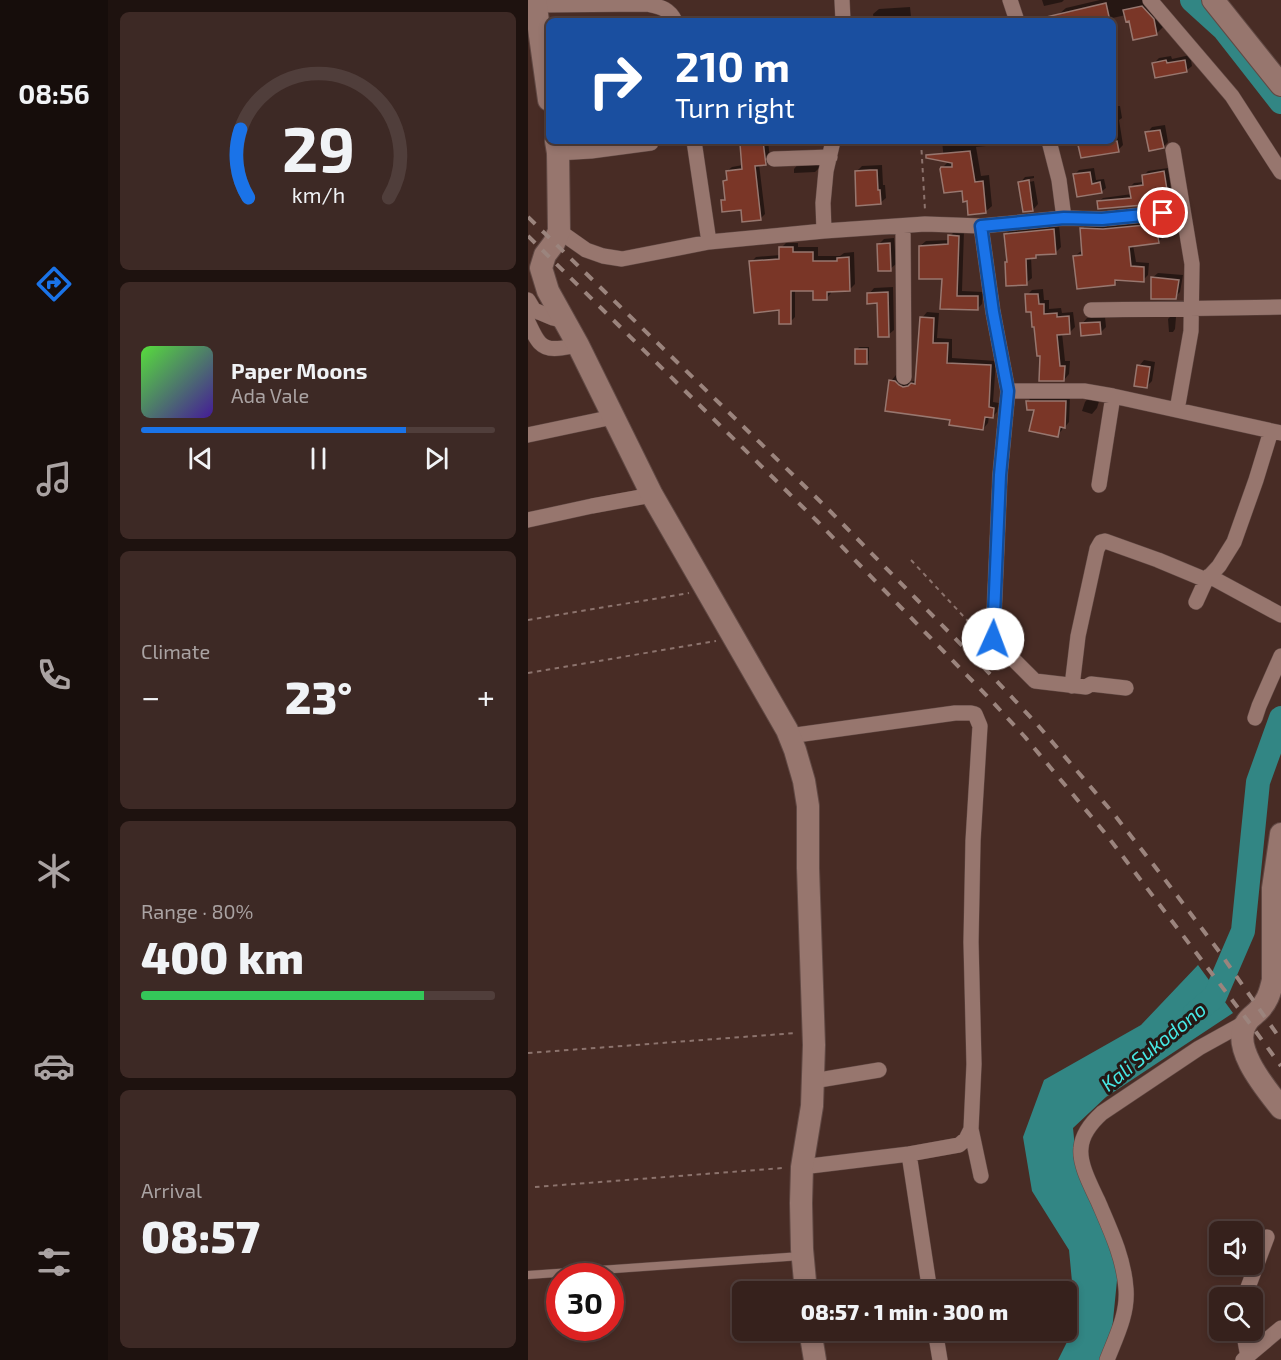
<!DOCTYPE html>
<meta charset="utf-8">
<style>
:root{--surface:#36211c;--page:#3d2925;--text:#f1f3f6;--muted:#aaa3a3;--line:#503e3b;--accent:#1a73e8}
body{margin:0;font-family:"Exo 2",sans-serif;background:var(--page);color:var(--text);height:100vh;display:flex;flex-direction:column;font-size:22px;white-space:nowrap}
*{box-sizing:border-box;margin:0}
p{font-size:20px;color:var(--muted)}
.icon{flex:none;width:33px;height:33px;fill:none;stroke:currentColor;stroke-width:2;stroke-linecap:round;stroke-linejoin:round}
.map{position:relative;flex:1;overflow:hidden}
.side{display:flex;flex-direction:column;gap:12px;padding:12px;background:#1e120f;width:420px}
.side>*{flex:none}
.hud{position:absolute;left:18px;top:18px;width:570px;height:126px;border-radius:9px;box-shadow:0 3px 9px #0003,0 0 0 2px var(--line);background:#1a4fa0;color:#fff;overflow:hidden}
.controls{position:absolute;left:681px;top:1221px;display:grid;gap:12px}
.controls a{display:grid;place-items:center;width:54px;height:54px;border-radius:9px;background:var(--surface);box-shadow:0 3px 9px #0003,0 0 0 2px var(--line);font-size:30px}
.speed{position:absolute;left:18px;top:1263px;display:flex;gap:12px;font-size:30px;font-weight:700;text-align:center}
.speed>*{display:grid;place-content:center;width:78px;height:78px;border-radius:50%;background:var(--surface);box-shadow:0 3px 9px #0003,0 0 0 2px var(--line);line-height:1}
.speed .limit{border:9px solid #d22;background:#fff;color:#111}
.pin{position:absolute;display:grid;place-items:center;width:51px;height:51px;color:#fff;margin:-26px;border:3px solid #fff;border-radius:50%;box-shadow:0 2px 6px #0007}
.me{position:absolute;width:66px;margin:-33px;rotate:2deg;stroke-linejoin:round;filter:drop-shadow(0 0 4px #0008)}
.turn{display:flex;align-items:center;gap:21px;height:126px;padding:0 30px;font-size:27px}
.turn .icon{width:78px;height:78px;stroke-width:2.5}
.turn b{display:block;font-size:42px;line-height:51px}
.big{font-size:45px;font-weight:800;line-height:1.1}
.side .widget{flex:1;display:flex;flex-direction:column;justify-content:center;gap:9px;min-width:0;padding:0 21px;border-radius:9px;background:var(--page)}
.side .dial{align-items:center;gap:0}
.dial svg{height:156px;overflow:visible;fill:none;stroke:var(--line);stroke-width:7;stroke-linecap:round;text-anchor:middle}
.dial text{fill:var(--text);stroke:none}
.song{display:flex;align-items:center;gap:18px}
.cover{width:72px;height:72px;border-radius:9px;background:linear-gradient(135deg,hsl(110 70% 55%),hsl(260 70% 35%))}
.played{height:6px;border-radius:3px;background:linear-gradient(90deg,var(--accent) 75%,var(--line) 75%)}
.keys{display:flex;justify-content:space-around;direction:ltr}
.heat{display:flex;justify-content:space-between;align-items:center;font-size:33px;direction:ltr}
.charge{height:9px;border-radius:4px;background:linear-gradient(90deg,#34c759 80%,var(--line) 0)}
.trip{position:absolute;left:204px;top:1281px;width:345px;height:60px;border-radius:9px;background:var(--surface);box-shadow:0 3px 9px #0003,0 0 0 2px var(--line);font-weight:800;line-height:60px;text-align:center}
main{display:flex;flex:1;min-height:0}
.menu{display:flex;flex-direction:column;width:108px;justify-content:space-around;align-items:center;background:#160d0b;color:var(--muted)}
.menu .icon{width:42px;height:42px}
.menu .current{color:var(--accent)}
.menu b{font-size:27px;color:var(--text)}
.map>svg:first-child{display:block}
.water{fill:#328684}
.shadow{fill:#0007}
.lines{fill:none;stroke-linecap:round;stroke-linejoin:round}
.river{stroke:#328684;stroke-width:24}
.building{fill:#7a3627;stroke:#98776f;stroke-width:1.5}
.lane-casing{stroke:#614944;stroke-width:9}
.street-casing{stroke:#614944;stroke-width:16}
.secondary-casing{stroke:#614944;stroke-width:24}
.path{stroke:#8c736d;stroke-width:2;stroke-dasharray:4.5 4.5;stroke-linecap:butt}
.lane{stroke:#97766e;stroke-width:8}
.street{stroke:#97766e;stroke-width:15}
.secondary{stroke:#97766e;stroke-width:22}
.rail{stroke:#9b847d;stroke-width:4;stroke-dasharray:10 10;stroke-linecap:butt}
.route-casing{stroke:#114b97;stroke-width:15}
.route{stroke:#1a73e8;stroke-width:10}
.labels{text-anchor:middle;dominant-baseline:central;stroke-width:6;stroke-linejoin:round;paint-order:stroke}
.water-label{font-size:20px;font-style:italic;fill:#47e7e4;stroke:#251815}
</style>
<main>
<nav class="menu">
<b>08:56</b>
<svg class="icon current" aria-label="directions" viewBox="0 0 24 24"><path d="M12 3l9 9-9 9-9-9zM9 14v-3h6M13 9l2 2-2 2"/></svg>
<svg class="icon" aria-label="music" viewBox="0 0 24 24"><path d="M9 18V5l10-2v13"/><circle cx="6" cy="18" r="3"/><circle cx="16" cy="16" r="3"/></svg>
<svg class="icon" aria-label="phone" viewBox="0 0 24 24"><path d="M5 4h4l2 5-3 2q2 4 5 5l2-3 5 2v4C11 20 4 13 5 4z"/></svg>
<svg class="icon" aria-label="climate" viewBox="0 0 24 24"><path d="M12 3v18M4 7l16 10M4 17L20 7"/></svg>
<svg class="icon" aria-label="car" viewBox="0 0 24 24"><path d="M5 17H2v-5l4-1 3-4h7l3 4 3 1v5h-3M9 17h6M6 11h13"/><circle cx="7" cy="17" r="2"/><circle cx="17" cy="17" r="2"/></svg>
<svg class="icon" aria-label="filters" viewBox="0 0 24 24"><path d="M4 7h16M4 17h16"/><circle cx="9" cy="7" r="2"/><circle cx="15" cy="17" r="2"/></svg>
</nav>
<section class="side">
<div class="widget dial"><svg viewBox="0 0 100 80">
<path d="M14 69A42 42 0 1 1 86 69"/>
<path d="M14 69A42 42 0 0 1 10 34" stroke="#1a73e8"/>
<text x="50" y="56" font-size="32" font-weight="700">29</text>
<text x="50" y="72" font-size="11">km/h</text>
</svg></div>
<div class="widget">
<div class="song"><i class="cover"></i><div><b>Paper Moons</b><p>Ada Vale</p></div></div>
<div class="played"></div>
<div class="keys"><svg class="icon" aria-label="previous" viewBox="0 0 24 24"><path d="M18 5L8 12l10 7zM5 5v14"/></svg><svg class="icon" aria-label="pause" viewBox="0 0 24 24"><path d="M8 5v14M16 5v14"/></svg><svg class="icon" aria-label="next" viewBox="0 0 24 24"><path d="M6 5l10 7-10 7zM19 5v14"/></svg></div>
</div>
<div class="widget"><p>Climate</p>
<div class="heat"><a>−</a><b class="big">23°</b><a>+</a></div>
</div>
<div class="widget"><p>Range · 80%</p><b class="big">400 km</b><div class="charge"></div></div>
<div class="widget"><p>Arrival</p><b class="big">08:57</b></div>
</section>
<div class="map">
<svg width="753" height="1360" viewBox="0 0 753 1360">
<rect width="100%" height="100%" fill="#482c25"/>
<!-- water -->
<path class="water" d="M 670,965 L 705,1013 L 578,1097 L 545,1128 L 549,1168 L 591,1260 L 582,1351 L 578,1360 L 530,1360 L 548,1324 L 541,1250 L 504,1191 L 495,1137 L 516,1080 L 613,1025 Z"/>
<!-- shadow -->
<path class="shadow" d="M 514,0 L 536,0 L 534,2 L 516,6 Z
M 572,0 L 614,0 L 615,2 L 621,0 L 632,12 L 635,27 L 628,34 L 602,20 L 598,15 L 571,21 L 533,21 L 531,14 L 538,8 Z
M 382,7 L 383,17 L 379,21 L 346,21 L 345,14 L 351,9 Z
M 222,18 L 222,21 L 187,21 L 188,20 Z
M 662,55 L 664,66 L 658,71 L 625,64 L 631,58 L 643,56 L 644,59 Z
M 585,92 L 588,106 L 592,106 L 594,118 L 591,120 L 595,145 L 590,150 L 552,145 L 556,141 L 585,141 Z
M 637,125 L 640,142 L 635,147 L 619,133 L 624,127 Z
M 216,141 L 240,141 L 242,159 L 237,163 L 231,164 L 237,214 L 232,219 L 214,208 L 194,201 L 198,197 L 197,181 L 200,178 L 199,171 L 204,167 L 215,165 L 213,144 Z
M 328,141 L 352,141 L 347,146 L 327,142 Z
M 414,141 L 463,141 L 458,146 L 448,147 L 453,176 L 461,175 L 464,206 L 457,212 L 441,200 L 436,189 L 414,168 L 421,161 L 416,160 Z
M 271,163 L 293,163 L 293,166 L 287,172 L 266,173 L 266,169 Z
M 354,165 L 355,185 L 357,185 L 358,198 L 352,203 L 329,171 L 334,166 Z
M 566,168 L 568,180 L 576,179 L 578,188 L 573,192 L 547,174 L 551,170 Z
M 640,168 L 643,190 L 639,194 L 618,198 L 618,200 L 614,204 L 570,202 L 575,198 L 604,194 L 602,187 L 606,183 L 616,182 L 615,176 L 620,171 Z
M 506,176 L 506,178 L 496,180 L 496,183 L 506,181 L 510,204 L 505,210 L 492,183 L 497,177 Z
M 633,219 L 635,237 L 630,242 L 605,245 L 608,262 L 621,263 L 620,275 L 615,280 L 591,279 L 586,284 L 547,256 L 552,252 L 555,251 L 554,229 L 559,224 Z
M 531,224 L 533,247 L 528,252 L 511,254 L 508,257 L 503,257 L 504,278 L 498,283 L 480,261 L 478,234 L 483,229 Z
M 427,231 L 436,231 L 434,291 L 455,292 L 454,304 L 449,309 L 414,307 L 415,278 L 392,246 L 398,241 L 422,240 L 422,236 Z
M 366,238 L 368,264 L 362,269 L 351,244 L 356,239 Z
M 258,243 L 270,243 L 270,247 L 290,247 L 290,256 L 312,256 L 316,253 L 326,252 L 327,284 L 322,289 L 303,290 L 303,293 L 298,299 L 286,290 L 267,290 L 267,317 L 262,322 L 223,262 L 228,257 L 253,255 L 253,248 Z
M 630,273 L 655,275 L 652,292 L 647,297 L 624,278 Z
M 365,287 L 366,330 L 360,335 L 351,302 L 341,294 L 346,288 Z
M 515,289 L 516,300 L 521,300 L 521,309 L 533,308 L 534,313 L 545,312 L 547,327 L 541,333 L 534,333 L 537,361 L 542,361 L 541,374 L 536,380 L 513,354 L 504,310 L 499,295 L 504,290 Z
M 399,312 L 411,313 L 409,338 L 424,339 L 424,358 L 468,361 L 465,402 L 471,403 L 469,412 L 464,417 L 461,416 L 460,423 L 455,429 L 423,418 L 363,381 L 368,375 L 373,376 L 376,380 L 382,382 L 389,380 L 394,318 Z
M 577,317 L 578,327 L 572,333 L 554,324 L 559,318 Z
M 642,317 L 648,317 L 647,329 L 645,332 L 641,332 L 640,319 Z
M 331,347 L 341,347 L 341,360 L 339,363 L 329,350 Z
M 616,360 L 627,362 L 624,381 L 618,387 L 611,366 Z
M 505,396 L 542,396 L 541,422 L 537,427 L 535,426 L 534,430 L 529,435 L 508,408 L 500,401 Z
M 562,396 L 572,398 L 569,408 L 564,414 L 554,411 L 557,402 Z"/>
<g class="lines">
<!-- river -->
<path class="river" d="M 664,0 L 696,29 L 753,102
M 666,1014 L 687,996 L 715,931 L 730,782 L 753,718"/>
</g>
<!-- building -->
<path class="building" d="M 578,3 L 582,21 L 518,21 L 518,17 Z
M 614,6 L 626,19 L 629,35 L 605,40 L 601,21 L 598,22 L 595,10 Z
M 638,60 L 639,63 L 657,60 L 659,72 L 627,78 L 624,63 Z
M 632,130 L 636,148 L 621,151 L 617,132 Z
M 235,141 L 238,165 L 227,166 L 233,220 L 214,222 L 213,210 L 194,212 L 193,200 L 197,200 L 195,181 L 199,180 L 198,171 L 214,169 L 212,144 Z
M 572,141 L 589,141 L 591,152 L 553,158 L 550,145 Z
M 442,151 L 447,182 L 455,181 L 458,213 L 440,215 L 439,201 L 435,202 L 434,191 L 416,193 L 412,169 L 413,167 L 424,167 L 424,163 L 398,158 L 398,155 Z
M 342,170 L 349,170 L 350,190 L 352,190 L 353,204 L 328,206 L 327,171 Z
M 636,171 L 640,196 L 614,200 L 615,205 L 570,209 L 569,201 L 603,198 L 601,187 L 615,185 L 614,175 Z
M 562,172 L 564,184 L 572,182 L 574,193 L 549,197 L 545,174 Z
M 501,180 L 505,211 L 495,212 L 490,182 Z
M 628,224 L 631,243 L 601,247 L 603,266 L 616,267 L 616,282 L 587,280 L 587,285 L 549,289 L 545,256 L 554,255 L 552,228 L 575,229 Z
M 526,229 L 528,254 L 508,255 L 508,258 L 498,259 L 499,285 L 478,286 L 477,262 L 479,262 L 476,234 Z
M 420,235 L 431,236 L 429,296 L 450,296 L 450,310 L 412,309 L 414,279 L 391,279 L 391,246 L 420,244 Z
M 362,243 L 363,271 L 350,271 L 349,244 Z
M 251,247 L 265,247 L 265,252 L 285,252 L 285,261 L 309,261 L 309,258 L 321,257 L 322,291 L 299,292 L 299,300 L 285,300 L 285,291 L 263,291 L 263,324 L 251,324 L 251,310 L 226,313 L 221,261 L 251,259 Z
M 623,277 L 651,280 L 648,299 L 623,299 Z
M 360,292 L 361,337 L 350,337 L 349,303 L 339,304 L 339,293 Z
M 497,294 L 510,294 L 511,304 L 516,304 L 516,314 L 529,313 L 529,317 L 541,316 L 542,334 L 529,335 L 532,366 L 537,366 L 536,381 L 511,381 L 512,356 L 509,356 L 506,327 L 504,327 L 503,312 L 498,312 Z
M 392,317 L 406,318 L 405,343 L 420,343 L 419,363 L 463,365 L 461,407 L 466,408 L 465,418 L 457,417 L 455,430 L 421,425 L 422,420 L 357,411 L 361,380 L 367,381 L 371,385 L 375,387 L 380,386 L 383,383 L 387,384 Z
M 572,322 L 573,334 L 553,336 L 552,323 Z
M 327,349 L 339,349 L 339,364 L 327,364 Z
M 609,365 L 622,367 L 619,388 L 606,386 Z
M 498,401 L 538,401 L 537,428 L 532,427 L 530,437 L 501,431 L 506,410 L 499,410 Z"/>
<g class="lines">
<!-- lane casing -->
<g class="lane-casing">
<path id="lane" d="M 0,1275 L 273,1256"/>
</g>
<!-- street casing -->
<g class="street-casing">
<path id="street" d="M 314,0 L 315,21
M 482,0 L 489,21
M 622,0 L 704,96 L 753,172
M 8,5 L 119,4 C 132,7 141,8 147,21
M 166,141 L 181,242
M 521,141 L 531,180 L 536,218
M 645,150 L 664,264 L 663,331 L 649,410
M 30,153 L 63,151 L 123,143
M 246,159 L 302,157
M 375,226 L 376,377
M 453,226 L 465,312 L 480,391 L 472,475 L 465,639 L 507,681 L 558,687 L 563,684 L 598,688
M 31,231 L 58,250 L 75,256 L 94,259 L 181,242 L 296,231 L 397,224 L 453,226 L 536,218 L 574,219 L 655,211
M 296,231 L 295,203 L 298,171 L 305,141
M 0,300 L 6,310 L 25,318 L 37,321
M 563,310 L 753,307
M 0,322 C 3,328 7,338 12,343 C 21,353 38,347 50,345
M 480,391 L 556,391 L 585,396 L 753,433
M 0,435 L 85,417
M 571,485 L 585,396
M 0,520 L 64,506 L 124,495
M 681,576 L 753,615
M 668,602 L 678,580 L 691,566 L 706,542 L 728,480 L 743,431
M 544,686 L 550,636 L 569,549 L 573,542 L 577,541 L 630,560 L 678,580
M 727,718 L 731,706 L 753,656
M 261,736 L 427,713 L 443,713 L 447,714 L 452,726 L 445,841 L 443,942 L 446,1064 L 443,1129 L 438,1139 L 431,1145 L 381,1154 L 274,1167
M 285,1081 L 351,1070
M 443,1129 L 453,1176
M 381,1154 L 402,1292
M 716,1298 L 739,1237
M 407,1330 L 412,1360
M 715,1330 L 720,1357
M 579,1360 C 588,1337 600,1314 598,1289 C 596,1258 582,1229 570,1201 C 563,1186 551,1164 553,1148 C 554,1134 564,1122 574,1113 L 671,1048 L 718,1022
M 715,1360 L 753,1328"/>
</g>
<!-- secondary casing -->
<g class="secondary-casing">
<path id="secondary" d="M 7,0 L 21,100
M 685,0 L 753,85
M 28,141 L 30,153 L 31,231 L 26,243 L 17,255 L 13,268 L 20,291 L 50,345 L 124,495 L 259,730 L 267,750 L 276,781 L 280,806 L 280,868 L 286,1045 L 284,1106 L 274,1167 L 273,1203 L 274,1249 L 278,1292
M 753,834 L 745,888 L 745,980 C 742,993 739,1003 729,1012 C 726,1015 721,1018 719,1022 C 701,1046 739,1090 753,1108
M 282,1330 L 287,1360"/>
</g>
<!-- path -->
<path class="path" d="M 393,141 L 397,210
M 383,560 L 451,633
M 0,620 L 161,593
M 0,673 L 188,641
M 0,1053 L 268,1033
M 7,1187 L 255,1168"/>
<!-- lane -->
<use href="#lane" class="lane"/>
<!-- street -->
<use href="#street" class="street"/>
<!-- secondary -->
<use href="#secondary" class="secondary"/>
<!-- rail -->
<path class="rail" d="M 0,217 L 298,507 L 463,675 L 508,723 L 585,813 L 635,877 L 690,950 L 753,1040
M 0,236 L 289,521 L 460,697 L 497,737 L 577,833 L 720,1021 L 753,1066"/>
</g>
<g class="lines">
<!-- route casing -->
<g class="route-casing">
<path id="route" d="M 465,639 L 472,475 L 480,391 L 465,312 L 453,226 L 536,218 L 574,219 L 635,213"/>
</g>
<!-- route -->
<use href="#route" class="route"/>
</g>
<g class="labels">
<!-- water labels -->
<g class="water-label">
<text transform="translate(625 1046) rotate(-39)">Kali Sukodono</text>
</g>
</g>
</svg>
<div class="controls">
<a><svg class="icon" aria-label="sound" viewBox="0 0 24 24"><path d="M4 9h4l5-4v14l-5-4H4zM17 9q2 3 0 6"/></svg></a>
<a><svg class="icon" aria-label="search" viewBox="0 0 24 24"><circle cx="10" cy="10" r="6"/><path d="M15 15l6 6"/></svg></a>
</div>
<div class="speed"><div class="limit">30</div></div>
<div class="pin" style="left:635px;top:213px;background:#d93025"><svg class="icon" aria-label="arrive" viewBox="0 0 24 24"><path d="M6 21V4h12l-3 4 3 4H6"/></svg></div>
<svg class="me" style="left:465px;top:639px" viewBox="-20 -20 40 40"><circle r="19" fill="#fff"/><path d="M0-13L10 11 0 6-10 11z" fill="#1a73e8"/></svg>
<div class="trip">08:57 · 1 min · 300 m</div>
<div class="hud">
<div class="turn"><svg class="icon" aria-label="right" viewBox="0 0 24 24"><path d="M7 20v-9h11M14 6l5 5-5 5"/></svg><div><b>210 m</b>Turn right</div></div>
</div>
</div>
</main>
